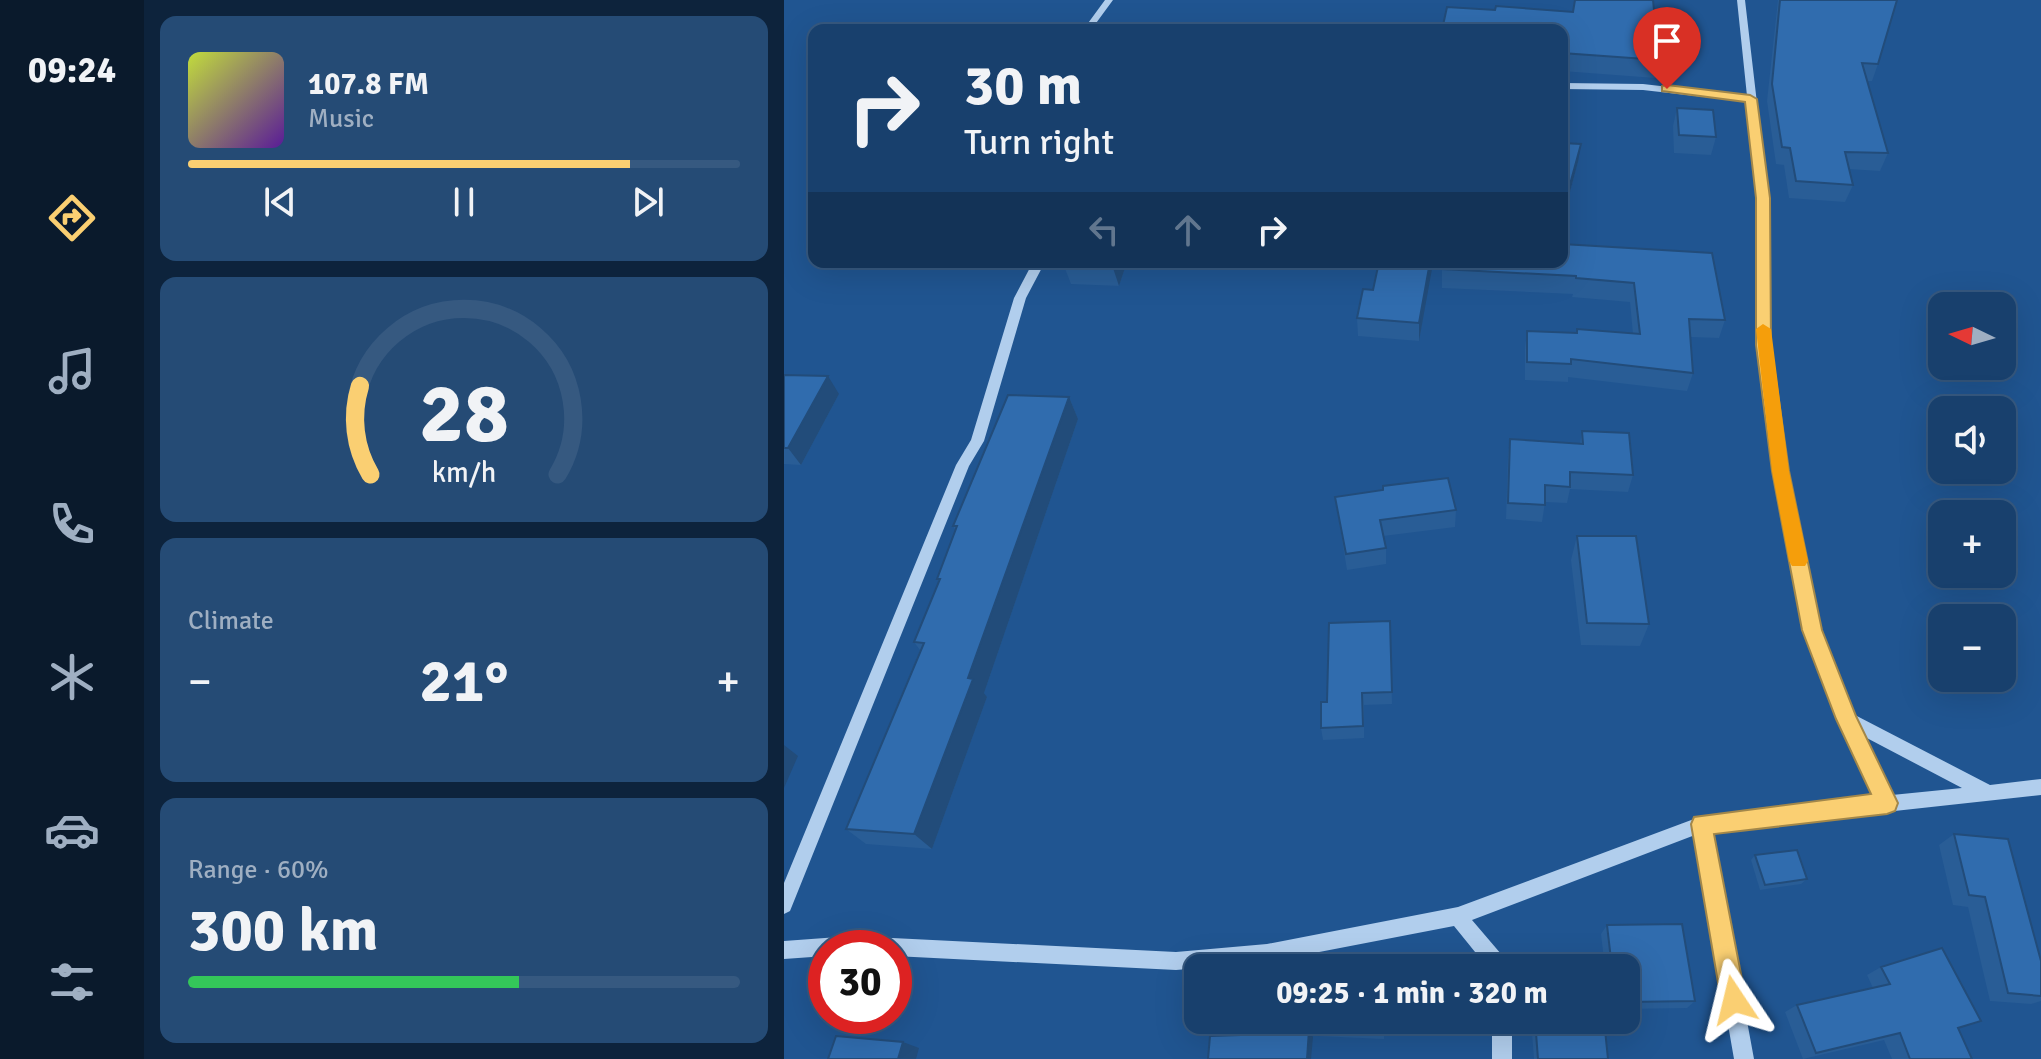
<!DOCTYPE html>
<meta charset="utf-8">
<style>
:root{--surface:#18406d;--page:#254b75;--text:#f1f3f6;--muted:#9fafc2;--line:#365980;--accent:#facf72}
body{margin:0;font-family:Signika,sans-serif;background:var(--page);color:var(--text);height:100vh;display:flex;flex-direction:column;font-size:30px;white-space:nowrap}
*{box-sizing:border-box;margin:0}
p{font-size:26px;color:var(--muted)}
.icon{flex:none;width:44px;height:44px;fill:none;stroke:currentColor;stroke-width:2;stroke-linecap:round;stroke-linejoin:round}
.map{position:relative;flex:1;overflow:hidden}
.sheet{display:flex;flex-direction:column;gap:16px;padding:16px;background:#0d233c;width:640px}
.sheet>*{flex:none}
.hud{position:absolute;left:24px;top:24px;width:760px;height:244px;border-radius:16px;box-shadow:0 8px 32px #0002,0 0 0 2px var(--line);background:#18406d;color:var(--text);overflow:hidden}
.needle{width:52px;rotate:275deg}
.buttons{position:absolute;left:1144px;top:292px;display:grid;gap:16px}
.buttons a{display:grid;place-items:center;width:88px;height:88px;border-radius:16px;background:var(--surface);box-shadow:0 8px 32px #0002,0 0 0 2px var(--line);font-size:40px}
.speed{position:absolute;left:24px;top:930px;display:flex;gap:16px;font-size:40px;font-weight:700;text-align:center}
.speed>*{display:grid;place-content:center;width:104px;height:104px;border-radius:50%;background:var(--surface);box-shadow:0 8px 32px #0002,0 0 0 2px var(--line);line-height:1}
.speed .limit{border:12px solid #d22;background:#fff;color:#111}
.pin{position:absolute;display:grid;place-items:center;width:68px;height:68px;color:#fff;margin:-82px -34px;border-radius:50% 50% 50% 0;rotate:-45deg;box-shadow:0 0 8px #0007}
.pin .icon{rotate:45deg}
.me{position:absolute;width:88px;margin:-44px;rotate:350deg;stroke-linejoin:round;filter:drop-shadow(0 0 6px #0008)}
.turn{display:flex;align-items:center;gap:28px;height:168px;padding:0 24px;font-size:36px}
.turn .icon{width:104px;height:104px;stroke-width:2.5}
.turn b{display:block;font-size:56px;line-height:68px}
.lanes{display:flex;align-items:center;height:76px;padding:0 24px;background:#0003;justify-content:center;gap:40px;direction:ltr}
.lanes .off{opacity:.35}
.big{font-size:60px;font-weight:700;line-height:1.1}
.sheet .card{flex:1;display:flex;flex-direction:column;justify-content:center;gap:12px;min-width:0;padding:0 28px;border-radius:16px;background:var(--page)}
.sheet .dial{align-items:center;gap:0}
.dial svg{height:208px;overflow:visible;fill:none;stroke:var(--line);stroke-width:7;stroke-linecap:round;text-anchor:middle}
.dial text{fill:var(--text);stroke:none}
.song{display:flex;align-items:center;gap:24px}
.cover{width:96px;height:96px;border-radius:12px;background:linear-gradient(135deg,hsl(70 70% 55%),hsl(270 70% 35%))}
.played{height:8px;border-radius:4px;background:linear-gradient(90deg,var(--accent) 80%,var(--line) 80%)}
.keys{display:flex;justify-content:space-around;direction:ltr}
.heat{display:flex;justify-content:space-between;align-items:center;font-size:44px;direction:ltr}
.charge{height:12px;border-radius:6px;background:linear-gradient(90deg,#34c759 60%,var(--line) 0)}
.trip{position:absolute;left:400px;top:954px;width:456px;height:80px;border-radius:16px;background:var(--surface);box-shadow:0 8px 32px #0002,0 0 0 2px var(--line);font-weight:700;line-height:80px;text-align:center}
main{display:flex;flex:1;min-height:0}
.dock{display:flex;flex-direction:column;width:144px;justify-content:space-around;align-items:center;background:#0a1a2c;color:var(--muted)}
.dock .icon{width:56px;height:56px}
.dock .current{color:var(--accent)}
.dock b{font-size:36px;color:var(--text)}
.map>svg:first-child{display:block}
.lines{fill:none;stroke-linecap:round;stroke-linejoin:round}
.minor{fill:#b1ceed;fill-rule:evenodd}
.wall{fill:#295d96}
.shaded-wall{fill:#224c7a}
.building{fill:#306cae;stroke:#224c7a;stroke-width:2}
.route{fill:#facf72;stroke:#a2874a;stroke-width:2}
.slow{fill:#f59e0b}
</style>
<main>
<nav class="dock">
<b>09:24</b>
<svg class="icon current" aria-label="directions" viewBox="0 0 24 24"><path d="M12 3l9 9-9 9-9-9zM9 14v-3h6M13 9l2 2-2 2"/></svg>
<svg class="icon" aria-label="music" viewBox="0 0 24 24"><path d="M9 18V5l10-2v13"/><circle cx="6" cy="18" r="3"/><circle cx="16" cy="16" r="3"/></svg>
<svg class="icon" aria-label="phone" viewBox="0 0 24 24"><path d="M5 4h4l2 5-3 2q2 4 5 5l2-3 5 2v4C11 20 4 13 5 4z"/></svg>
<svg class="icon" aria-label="climate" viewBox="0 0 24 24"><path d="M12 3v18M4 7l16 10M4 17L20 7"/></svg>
<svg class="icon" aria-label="car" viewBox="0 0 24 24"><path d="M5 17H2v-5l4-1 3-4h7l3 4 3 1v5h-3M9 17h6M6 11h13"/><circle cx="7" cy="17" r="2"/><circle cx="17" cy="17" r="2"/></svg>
<svg class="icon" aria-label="filters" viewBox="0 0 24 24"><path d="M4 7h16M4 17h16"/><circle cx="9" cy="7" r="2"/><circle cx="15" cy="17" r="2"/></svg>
</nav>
<section class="sheet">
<div class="card">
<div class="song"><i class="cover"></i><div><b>107.8 FM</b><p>Music</p></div></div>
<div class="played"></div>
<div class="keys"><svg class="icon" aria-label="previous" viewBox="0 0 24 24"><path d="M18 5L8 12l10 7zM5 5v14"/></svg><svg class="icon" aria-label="pause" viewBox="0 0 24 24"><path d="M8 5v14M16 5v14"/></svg><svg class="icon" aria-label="next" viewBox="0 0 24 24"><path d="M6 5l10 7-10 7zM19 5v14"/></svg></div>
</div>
<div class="card dial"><svg viewBox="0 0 100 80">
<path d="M14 69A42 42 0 1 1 86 69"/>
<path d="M14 69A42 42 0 0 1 10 35" stroke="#facf72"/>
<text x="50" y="56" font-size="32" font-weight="700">28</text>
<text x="50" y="72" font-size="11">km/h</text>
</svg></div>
<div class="card"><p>Climate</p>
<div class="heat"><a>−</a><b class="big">21°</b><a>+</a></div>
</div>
<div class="card"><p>Range · 60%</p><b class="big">300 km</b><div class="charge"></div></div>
</section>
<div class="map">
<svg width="1257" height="1059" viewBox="0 0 1257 1059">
<rect width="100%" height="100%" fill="#205591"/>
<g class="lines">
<!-- minor -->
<path class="minor" d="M 321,0 L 329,0 L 307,30 L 299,30 Z
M 953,0 L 961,0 L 984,198 L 986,345 L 1004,471 L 1036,630 L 1069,714 L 1206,785 L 1257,779 L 1257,795 L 928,831 L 970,1059 L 950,1059 L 911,835 L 688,920 L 723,961 L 725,968 L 704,968 L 670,926 L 483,962 L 392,970 L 110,956 L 110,948 L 42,948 L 42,956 L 0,959 L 0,941 L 68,936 L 392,952 L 483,944 L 674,907 L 918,816 L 1091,797 L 1055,719 L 1020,630 L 990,471 L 974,345 L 974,198 L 964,102 L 859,90 L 778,89 L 778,83 L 859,84 L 963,96 ZM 1079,736 L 1178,788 L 1108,795 Z
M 249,262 L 261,262 L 242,298 L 200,441 L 185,466 L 6,911 L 0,914 L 0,883 L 172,465 L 187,440 L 230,298 Z
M 708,1020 L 728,1020 L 728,1059 L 708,1059 Z"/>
</g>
<!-- wall -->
<path class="wall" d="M 994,0 L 1113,0 L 1094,64 L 1088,81 L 1083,81 L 1104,153 L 1096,171 L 1065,169 L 1069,185 L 1061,202 L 1005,198 L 1000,165 L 992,164 L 983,101 Z
M 778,30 L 875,60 L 871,78 L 778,71 Z
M 30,91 L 30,107 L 24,95 Z
M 893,108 L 932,137 L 927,155 L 890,153 L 889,126 Z
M 778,143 L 794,162 L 779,218 L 778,218 Z
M 778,244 L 941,320 L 935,338 L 907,337 L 909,373 L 903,391 L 784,377 L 784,382 L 741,380 L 741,349 L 743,331 L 849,334 L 846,302 L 788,297 L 789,294 L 658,288 L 658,269 Z
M 282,262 L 343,262 L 335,286 L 287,284 L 280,266 Z
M 595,262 L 648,262 L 635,341 L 574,336 L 573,318 L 589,290 Z
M 0,375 L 55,394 L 17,465 L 0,464 Z
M 285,397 L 294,419 L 200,693 L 203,697 L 148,849 L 82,844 L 62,829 L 136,650 L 130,642 L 155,582 L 153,579 L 172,531 L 169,526 Z
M 798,431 L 849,475 L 844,492 L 786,489 L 783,503 L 761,502 L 758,522 L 722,519 L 724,456 L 726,439 L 796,444 Z
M 599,490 L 672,510 L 671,527 L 599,536 L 602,548 L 602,564 L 563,570 L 551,497 Z
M 793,536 L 865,624 L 856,646 L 797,645 L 787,560 Z
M 606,621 L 608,704 L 580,705 L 580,738 L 539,740 L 537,728 L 543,702 Z
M 1170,834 L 1257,996 L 1257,1001 L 1247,1004 L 1206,1001 L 1184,907 L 1169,905 L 1155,845 Z
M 971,855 L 1023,879 L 1017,884 L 976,890 L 967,860 Z
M 823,925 L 911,1001 L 903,1008 L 842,1009 L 842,968 L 821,968 L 817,934 Z
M 1097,967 L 1175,1029 L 1188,1059 L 1108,1059 L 1100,1040 L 1019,1059 L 1001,1012 L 1013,1005 L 1089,988 L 1083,975 Z
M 491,1020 L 601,1020 L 600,1039 L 490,1034 Z
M 747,1020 L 820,1020 L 824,1059 L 750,1059 Z"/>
<!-- shaded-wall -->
<path class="shaded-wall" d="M 797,144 L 794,162 L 779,218 L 782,199 Z
M 331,262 L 343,262 L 335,286 L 329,268 Z
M 646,262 L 648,262 L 648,269 L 635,341 L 635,323 Z
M 44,376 L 55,394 L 17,465 L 4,448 Z
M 285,397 L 294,419 L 200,693 L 203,697 L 148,849 L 130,834 L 184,678 Z
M 0,745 L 14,756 L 0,788 Z
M 525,1030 L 529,1037 L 527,1059 L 523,1059 Z
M 119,1042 L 135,1048 L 132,1059 L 114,1059 Z"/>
<!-- building -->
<path class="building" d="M 791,0 L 869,0 L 875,60 L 778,53 L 778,30 L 658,30 L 663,7 L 711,10 L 712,6 L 789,12 Z
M 996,0 L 1113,0 L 1094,64 L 1078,63 L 1104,153 L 1061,152 L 1069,185 L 1012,181 L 1006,148 L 998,147 L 988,84 Z
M 893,108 L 929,110 L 932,137 L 895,135 Z
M 778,143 L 797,144 L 782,199 L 778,199 Z
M 778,244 L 928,253 L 941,320 L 905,319 L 909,373 L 787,359 L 787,364 L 743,362 L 743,331 L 793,333 L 793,329 L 856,334 L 850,283 L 792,278 L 792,276 L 658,269 L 659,262 L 778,262 Z
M 282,262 L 331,262 L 329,268 L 280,266 Z
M 595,262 L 646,262 L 635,323 L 573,318 L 579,289 L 589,290 Z
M 0,375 L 44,376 L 4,448 L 0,448 Z
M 224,395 L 285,397 L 184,678 L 189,679 L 130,834 L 62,829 L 140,643 L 130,642 L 156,579 L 153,579 L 173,526 L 169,526 Z
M 798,431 L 845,433 L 849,475 L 786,472 L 786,487 L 761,485 L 761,505 L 724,503 L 726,439 L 799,444 Z
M 664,478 L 672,510 L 596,520 L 602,548 L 562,554 L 551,497 L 599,490 L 599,486 Z
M 793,536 L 852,536 L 865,624 L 803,623 Z
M 606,621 L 608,692 L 578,693 L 579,726 L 537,728 L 537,702 L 543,702 L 545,623 Z
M 1170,834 L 1224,839 L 1257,961 L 1257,996 L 1224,993 L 1201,897 L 1185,895 Z
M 1013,850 L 1023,879 L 981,885 L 971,855 Z
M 898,924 L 911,1001 L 842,1002 L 842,968 L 828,968 L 823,925 Z
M 1158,948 L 1197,1021 L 1174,1028 L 1188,1059 L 1126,1059 L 1116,1033 L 1032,1053 L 1013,1005 L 1106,984 L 1097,967 Z
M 642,956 L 678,957 L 678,968 L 642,968 Z
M 491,1020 L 600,1020 L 600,1032 L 525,1030 L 523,1059 L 424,1059 L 426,1036 L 490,1034 Z
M 751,1020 L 820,1020 L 824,1059 L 754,1059 Z
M 52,1036 L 119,1042 L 114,1059 L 44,1059 Z"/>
<!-- route -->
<path class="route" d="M 883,85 L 966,95 L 973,99 L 986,198 L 987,345 L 1005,471 L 1038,630 L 1072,716 L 1114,803 L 1111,811 L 1103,814 L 930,834 L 962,1000 L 958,1009 L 950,1013 L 941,1009 L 937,1000 L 907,824 L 910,817 L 1087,794 L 1052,719 L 1018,630 L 988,471 L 972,345 L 972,198 L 961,102 L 878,91 L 878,86 Z"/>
<!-- slow -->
<path class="slow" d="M 979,324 L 987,329 L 1005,471 L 1024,561 L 1021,566 L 1008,566 L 1005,561 L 988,471 L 972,329 Z"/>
</svg>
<div class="buttons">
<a><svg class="needle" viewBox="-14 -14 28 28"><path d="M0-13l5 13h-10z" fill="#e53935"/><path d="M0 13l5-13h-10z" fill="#9fafc2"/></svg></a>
<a><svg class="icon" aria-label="sound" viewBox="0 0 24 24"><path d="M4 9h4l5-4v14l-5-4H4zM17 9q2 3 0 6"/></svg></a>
<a>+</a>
<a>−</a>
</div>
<div class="speed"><div class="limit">30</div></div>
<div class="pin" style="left:883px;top:89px;background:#d93025"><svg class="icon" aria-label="arrive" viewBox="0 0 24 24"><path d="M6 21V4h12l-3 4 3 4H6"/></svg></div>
<svg class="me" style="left:950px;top:1000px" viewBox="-20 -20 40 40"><path d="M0-17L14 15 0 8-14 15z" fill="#facf72" stroke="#fff" stroke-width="4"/></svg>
<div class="trip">09:25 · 1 min · 320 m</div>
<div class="hud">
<div class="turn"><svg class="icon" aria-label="right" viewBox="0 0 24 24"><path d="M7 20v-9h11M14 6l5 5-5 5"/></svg><div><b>30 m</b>Turn right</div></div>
<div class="lanes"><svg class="icon off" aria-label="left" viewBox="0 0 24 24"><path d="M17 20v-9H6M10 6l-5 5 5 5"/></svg><svg class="icon off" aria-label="ahead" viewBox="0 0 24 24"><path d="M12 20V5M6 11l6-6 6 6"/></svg><svg class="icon" aria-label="right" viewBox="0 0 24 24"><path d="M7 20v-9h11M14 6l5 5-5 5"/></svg></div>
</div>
</div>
</main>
